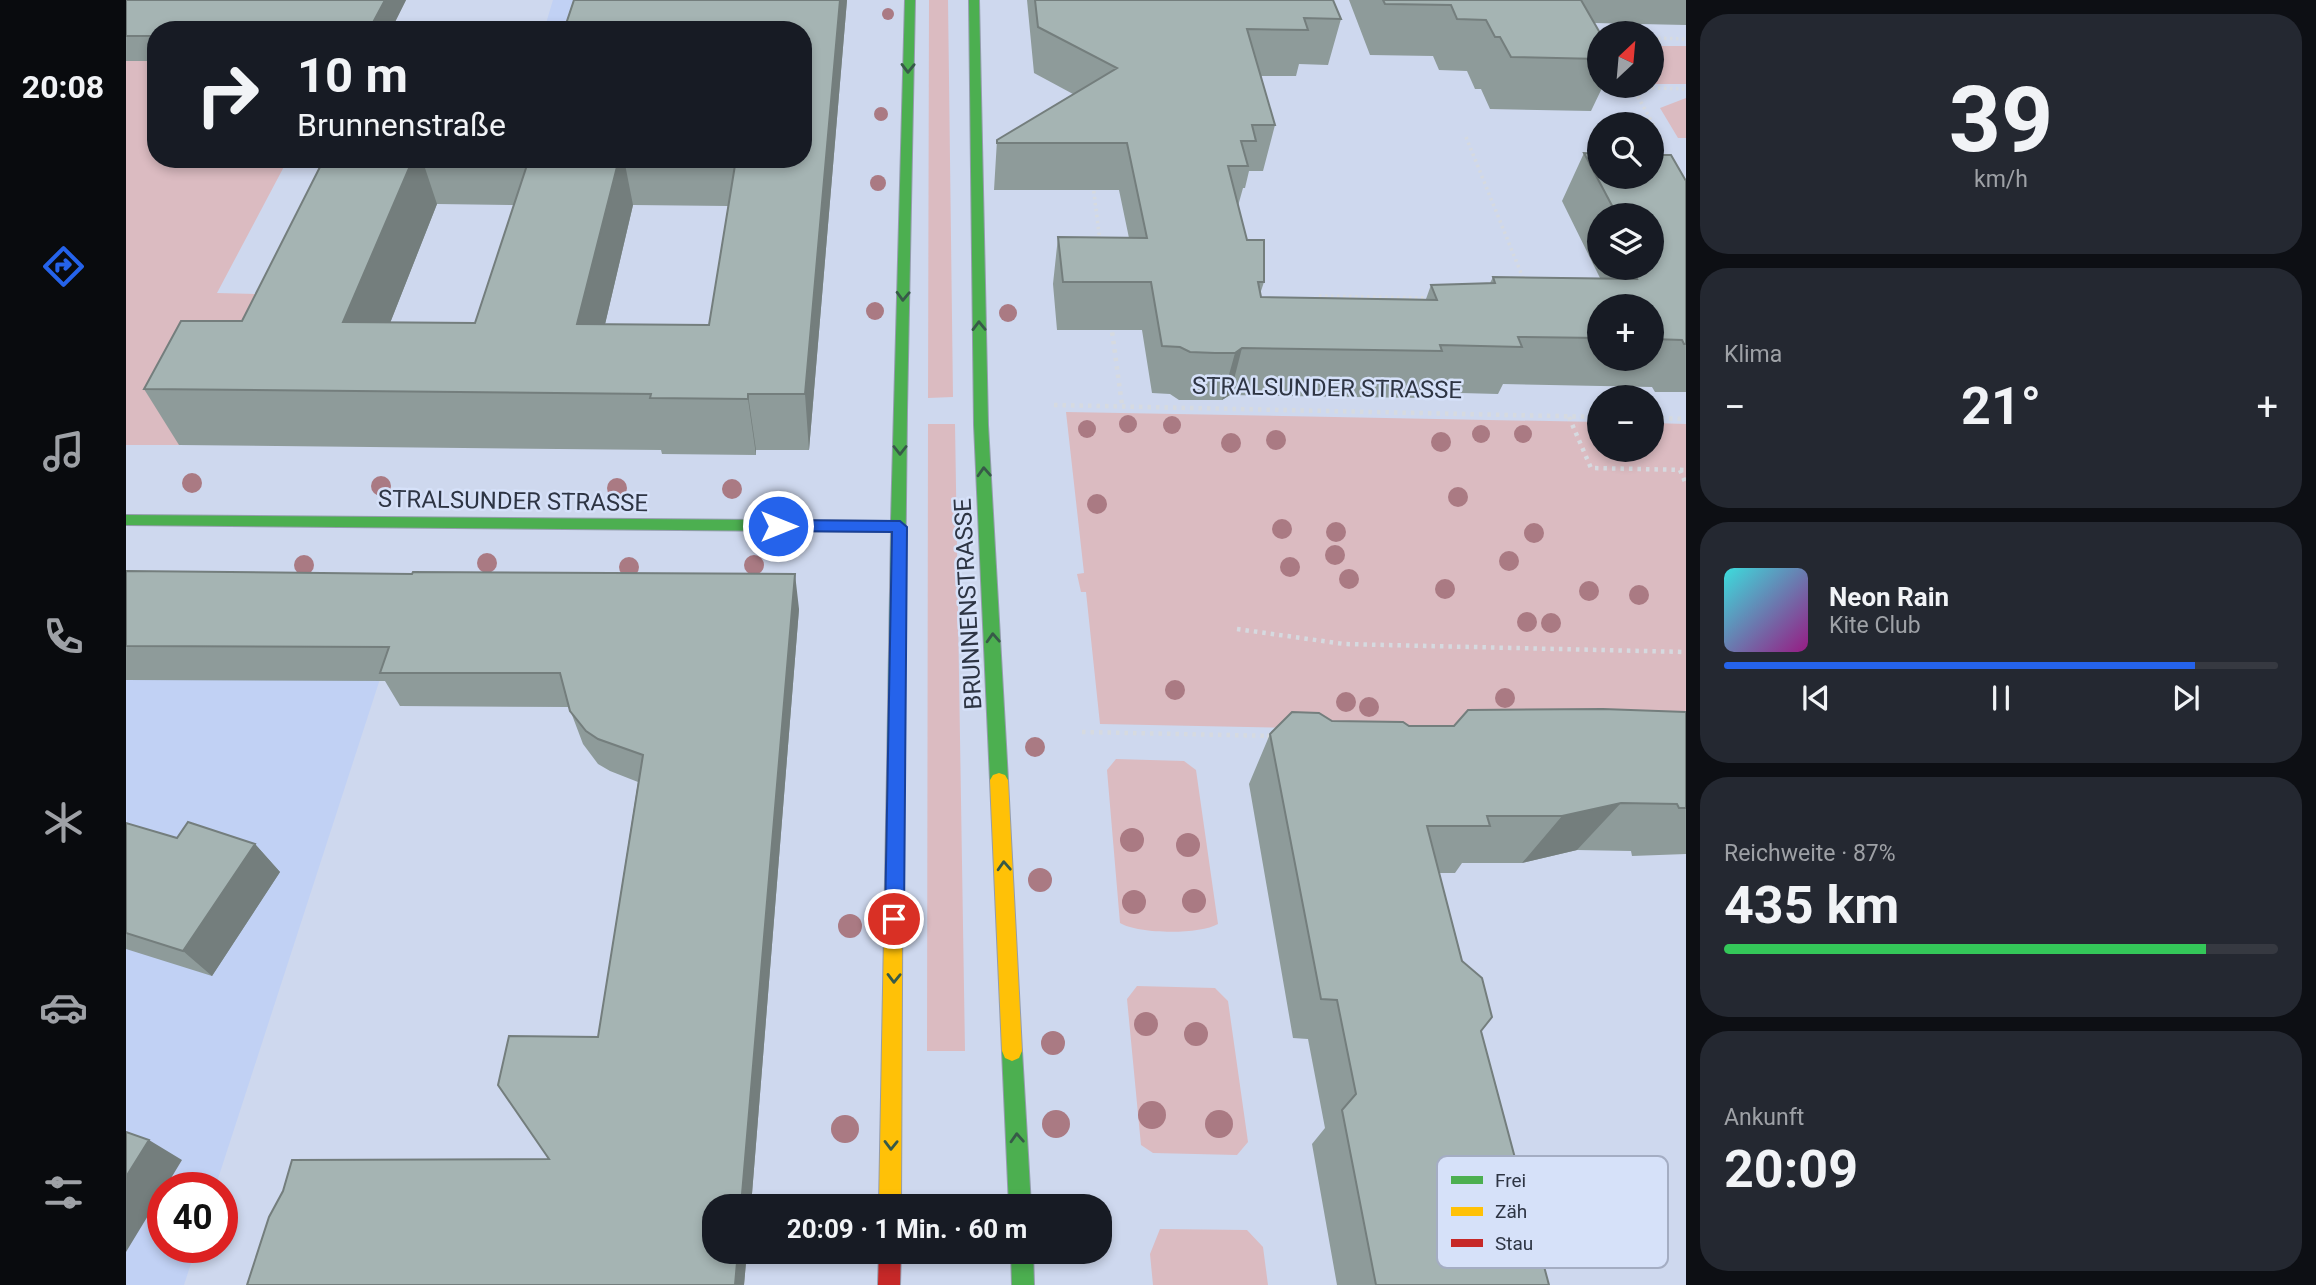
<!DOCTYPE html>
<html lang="de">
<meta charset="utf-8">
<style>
:root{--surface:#171b24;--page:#242831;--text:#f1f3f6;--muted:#9ea1a6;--line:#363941;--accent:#2563eb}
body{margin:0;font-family:Roboto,sans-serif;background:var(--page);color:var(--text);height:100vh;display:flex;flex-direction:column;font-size:26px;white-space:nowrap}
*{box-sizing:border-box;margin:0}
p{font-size:23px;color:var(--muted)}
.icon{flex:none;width:38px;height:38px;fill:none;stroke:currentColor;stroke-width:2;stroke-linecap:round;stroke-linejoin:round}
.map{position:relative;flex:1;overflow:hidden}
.panel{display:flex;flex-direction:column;gap:14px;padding:14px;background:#0d0f14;width:630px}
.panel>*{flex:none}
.hud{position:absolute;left:21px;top:21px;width:665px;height:147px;border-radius:28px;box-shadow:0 4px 10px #0003;background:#171b24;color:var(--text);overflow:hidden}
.needle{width:46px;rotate:26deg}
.controls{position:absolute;left:1461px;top:21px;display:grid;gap:14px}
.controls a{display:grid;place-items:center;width:77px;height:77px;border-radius:50%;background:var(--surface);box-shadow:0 4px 10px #0003;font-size:35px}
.speed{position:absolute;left:21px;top:1172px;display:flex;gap:14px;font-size:35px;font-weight:700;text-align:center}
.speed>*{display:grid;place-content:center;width:91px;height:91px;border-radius:50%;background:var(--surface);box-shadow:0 4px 10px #0003;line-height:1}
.speed .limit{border:10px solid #d22;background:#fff;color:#111}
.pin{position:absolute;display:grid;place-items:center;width:60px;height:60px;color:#fff;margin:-30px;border:4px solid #fff;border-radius:50%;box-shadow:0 2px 7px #0007}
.me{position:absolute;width:77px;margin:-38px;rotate:90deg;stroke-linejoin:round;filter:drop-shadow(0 0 5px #0008)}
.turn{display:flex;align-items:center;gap:24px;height:147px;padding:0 35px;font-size:32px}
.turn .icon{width:91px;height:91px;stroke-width:2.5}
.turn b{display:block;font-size:49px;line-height:60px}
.big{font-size:52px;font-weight:700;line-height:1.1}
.panel .widget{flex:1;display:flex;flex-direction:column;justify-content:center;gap:10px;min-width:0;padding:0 24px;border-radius:28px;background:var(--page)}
.panel .dial{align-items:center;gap:0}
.dial b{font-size:91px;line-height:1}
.song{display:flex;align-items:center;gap:21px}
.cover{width:84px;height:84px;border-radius:10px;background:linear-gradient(135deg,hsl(180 70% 55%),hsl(310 70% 35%))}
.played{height:7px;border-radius:4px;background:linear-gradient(90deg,var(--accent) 85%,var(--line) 85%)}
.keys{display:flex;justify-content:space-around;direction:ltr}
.heat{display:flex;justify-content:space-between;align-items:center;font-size:38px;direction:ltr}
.charge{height:10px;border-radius:5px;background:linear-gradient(90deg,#34c759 87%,var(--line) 0)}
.trip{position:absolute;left:576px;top:1194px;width:410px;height:70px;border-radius:28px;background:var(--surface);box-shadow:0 4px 10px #0003;font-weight:700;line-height:70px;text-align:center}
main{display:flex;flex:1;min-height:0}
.dock{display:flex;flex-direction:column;width:126px;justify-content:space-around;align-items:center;background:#090b0e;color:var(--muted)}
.dock .icon{width:49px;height:49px}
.dock .on{color:var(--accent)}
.dock b{font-size:32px;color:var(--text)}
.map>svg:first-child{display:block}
.built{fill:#c1d1f4}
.green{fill:#dbbbc1}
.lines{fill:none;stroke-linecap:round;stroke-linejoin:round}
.fast-casing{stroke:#949cad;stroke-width:2}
.slow-casing{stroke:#949cad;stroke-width:2}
.jam-casing{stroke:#949cad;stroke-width:2}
.path-far2{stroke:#d6dae0;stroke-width:3.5;stroke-dasharray:2.5 3.5;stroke-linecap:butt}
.path-far1{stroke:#d6dae0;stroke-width:4.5;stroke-dasharray:3.5 5;stroke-linecap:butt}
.path{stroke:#d6dae0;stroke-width:5;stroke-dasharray:4.5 6;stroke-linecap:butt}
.fast{fill:#4caf50;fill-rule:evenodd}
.slow{fill:#ffc107;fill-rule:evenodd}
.jam{fill:#c62828;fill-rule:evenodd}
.tree{fill:#aa7a83}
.wall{fill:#8e9b9a;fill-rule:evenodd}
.shaded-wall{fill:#747e7d}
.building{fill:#a5b4b3;stroke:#747e7d;stroke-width:2}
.oneway{stroke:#375a48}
.route{fill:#2563eb;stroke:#184099;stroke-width:2}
.labels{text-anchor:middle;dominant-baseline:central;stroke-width:5;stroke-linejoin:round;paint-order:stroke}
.street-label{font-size:24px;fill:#2e3544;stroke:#d6e1f9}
.key{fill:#d6e1f9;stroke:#a4adc3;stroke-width:2}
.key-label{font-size:19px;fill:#2e3544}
</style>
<main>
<nav class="dock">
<b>20:08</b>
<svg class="icon on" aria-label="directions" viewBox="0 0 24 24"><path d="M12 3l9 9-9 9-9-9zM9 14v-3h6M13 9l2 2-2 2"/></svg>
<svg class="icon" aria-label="music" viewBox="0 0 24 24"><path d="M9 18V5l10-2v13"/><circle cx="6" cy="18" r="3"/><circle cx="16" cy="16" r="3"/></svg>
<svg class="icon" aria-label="phone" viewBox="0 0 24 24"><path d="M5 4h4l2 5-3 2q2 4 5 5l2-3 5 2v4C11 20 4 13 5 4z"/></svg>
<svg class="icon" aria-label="climate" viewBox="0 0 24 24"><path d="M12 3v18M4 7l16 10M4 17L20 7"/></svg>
<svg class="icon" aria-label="car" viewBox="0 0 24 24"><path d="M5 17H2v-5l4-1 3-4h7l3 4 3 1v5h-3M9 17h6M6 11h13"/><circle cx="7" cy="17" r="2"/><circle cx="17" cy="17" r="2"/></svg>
<svg class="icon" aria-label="filters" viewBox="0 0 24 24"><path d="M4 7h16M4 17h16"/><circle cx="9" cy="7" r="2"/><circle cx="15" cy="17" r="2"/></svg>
</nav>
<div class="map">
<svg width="1560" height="1285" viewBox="0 0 1560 1285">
<rect width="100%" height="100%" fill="#ced8ee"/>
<!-- built -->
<path class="built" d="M 427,0 L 469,0 L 458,30 L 418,30 Z
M 0,606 L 277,608 L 89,1188 L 37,1188 L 37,1248 L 70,1248 L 58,1285 L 0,1285 Z"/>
<!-- green -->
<path class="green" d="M 803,0 L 822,0 L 827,397 L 802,398 Z
M 0,27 L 232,30 L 30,30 L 30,159 L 162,159 L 91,293 L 132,294 L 53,445 L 0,445 Z
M 1533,46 L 1560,46 L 1560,84 L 1526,84 L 1526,48 Z
M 1560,98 L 1560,138 L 1552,138 L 1534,108 Z
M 940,412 L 1473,422 L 1474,450 L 1526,450 L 1526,423 L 1560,424 L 1560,736 L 974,724 L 960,592 L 955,592 L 951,574 L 958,573 Z
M 802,424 L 829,424 L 839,1051 L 801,1051 Z
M 990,759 L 1058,761 L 1070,770 L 1092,924 C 1073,935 1012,934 994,923 L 981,770 Z
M 1011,986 L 1089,988 L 1102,1001 L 1122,1142 L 1111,1155 L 1027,1153 L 1015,1145 L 1001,999 Z
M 1034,1229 L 1121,1230 L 1137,1247 L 1142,1285 L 1027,1285 L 1024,1254 Z"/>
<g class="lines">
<!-- fast casing -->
<g class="fast-casing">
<path id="fast" d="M 779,0 L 789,0 L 781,410 L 777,771 L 775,776 L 769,778 L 763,776 L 761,771 L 765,532 L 0,525 L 0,515 L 765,521 Z
M 843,0 L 853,0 L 862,425 L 882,780 L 879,785 L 873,787 L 867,785 L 864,780 L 848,425 Z
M 886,1041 L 893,1044 L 896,1051 L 905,1206 L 883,1206 L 876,1051 L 879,1044 Z
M 885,1251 L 907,1251 L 908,1285 L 886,1285 Z"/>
</g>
<!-- slow casing -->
<g class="slow-casing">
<path id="slow" d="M 769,764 L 775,766 L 777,771 L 775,1206 L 753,1206 L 761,771 L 763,766 Z
M 873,773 L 879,775 L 882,780 L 896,1051 L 893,1058 L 886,1061 L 879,1058 L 876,1051 L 864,780 L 867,775 Z"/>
</g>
<!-- jam casing -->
<g class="jam-casing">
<path id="jam" d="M 753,1251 L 775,1251 L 774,1285 L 752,1285 Z"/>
</g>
<!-- path-far2 -->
<path class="path-far2" d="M 1526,38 L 1560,39
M 1506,86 L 1537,142
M 1508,87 L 1560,89
M 1340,137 L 1397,278 L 1401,280
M 967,185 L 974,242
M 1193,296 L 1305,298"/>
<!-- path-far1 -->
<path class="path-far1" d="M 985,324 L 996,405
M 928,405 L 1474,417
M 1443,417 L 1465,468 L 1560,470
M 1526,418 L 1560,419
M 1554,470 L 1560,484
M 1111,629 L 1218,644 L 1560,652
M 956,732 L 1148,736"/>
<!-- path -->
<path class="path" d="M 1141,736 L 1148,736"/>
<!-- fast -->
<use href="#fast" class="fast"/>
<!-- slow -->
<use href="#slow" class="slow"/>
<!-- jam -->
<use href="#jam" class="jam"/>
</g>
<!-- trees -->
<g class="tree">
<circle cx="762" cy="14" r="6"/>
<circle cx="755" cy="114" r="7"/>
<circle cx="752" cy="183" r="8"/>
<circle cx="749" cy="311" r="9"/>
<circle cx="882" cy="313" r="9"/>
<circle cx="1002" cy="424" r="9"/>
<circle cx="1046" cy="425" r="9"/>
<circle cx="961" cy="429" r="9"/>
<circle cx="1355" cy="434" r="9"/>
<circle cx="1397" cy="434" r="9"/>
<circle cx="1150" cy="440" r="10"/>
<circle cx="1315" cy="442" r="10"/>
<circle cx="1105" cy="443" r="10"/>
<circle cx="66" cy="483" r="10"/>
<circle cx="255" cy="486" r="10"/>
<circle cx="491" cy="488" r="10"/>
<circle cx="606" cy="489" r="10"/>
<circle cx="1332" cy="497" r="10"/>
<circle cx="971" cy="504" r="10"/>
<circle cx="1156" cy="529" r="10"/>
<circle cx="1210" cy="532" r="10"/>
<circle cx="1408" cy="533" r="10"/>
<circle cx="1209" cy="555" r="10"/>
<circle cx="1383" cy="561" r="10"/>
<circle cx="361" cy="563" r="10"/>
<circle cx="178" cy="565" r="10"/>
<circle cx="628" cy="565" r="10"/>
<circle cx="503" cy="567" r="10"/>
<circle cx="1164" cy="567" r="10"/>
<circle cx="1223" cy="579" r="10"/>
<circle cx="1319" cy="589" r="10"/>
<circle cx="1463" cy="591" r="10"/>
<circle cx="1513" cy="595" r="10"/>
<circle cx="1401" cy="622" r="10"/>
<circle cx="1425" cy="623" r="10"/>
<circle cx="1049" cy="690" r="10"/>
<circle cx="1379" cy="698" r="10"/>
<circle cx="1220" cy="702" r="10"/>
<circle cx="1243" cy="707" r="10"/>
<circle cx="909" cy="747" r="10"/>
<circle cx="1006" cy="840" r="12"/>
<circle cx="1062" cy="845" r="12"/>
<circle cx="914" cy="880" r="12"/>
<circle cx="1068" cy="901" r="12"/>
<circle cx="1008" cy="902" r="12"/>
<circle cx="724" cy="926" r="12"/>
<circle cx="1020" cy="1024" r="12"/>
<circle cx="1070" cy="1034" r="12"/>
<circle cx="927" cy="1043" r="12"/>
<circle cx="1026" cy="1115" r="14"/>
<circle cx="930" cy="1124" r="14"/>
<circle cx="1093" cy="1124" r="14"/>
<circle cx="719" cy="1129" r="14"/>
</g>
<!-- wall -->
<path class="wall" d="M 0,0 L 280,0 L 265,30 L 30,30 L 30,61 L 0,61 Z
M 448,0 L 721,0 L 683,450 L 630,450 L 630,455 L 536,454 L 535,450 L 53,445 L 18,389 L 116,321 L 198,159 L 677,159 ZM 311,204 L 388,205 L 349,323 L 264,323 ZM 507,205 L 602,206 L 583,325 L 479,324 Z
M 901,0 L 1207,0 L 1215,19 L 1202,65 L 1173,64 L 1170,76 L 1134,76 L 1149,125 L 1137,171 L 1123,171 L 1119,188 L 1117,188 L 1112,206 L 1121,240 L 1138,282 L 1134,294 L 1135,297 L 1300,299 L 1305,285 L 1364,283 L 1367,277 L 1474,278 L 1436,201 L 1458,153 L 1560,181 L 1560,392 L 1529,392 L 1526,387 L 1377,384 L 1372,394 L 1298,392 L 1295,398 L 1104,395 L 1096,400 L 1053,400 L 1044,394 L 1026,393 L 1016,330 L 931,330 L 927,284 L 932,237 L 1003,238 L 993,190 L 868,190 L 871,140 L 947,94 L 908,73 ZM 1474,215 L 1526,215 L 1526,268 L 1474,268 ZM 1474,306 L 1526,306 L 1526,359 L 1474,359 Z
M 1223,0 L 1560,0 L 1560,25 L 1468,23 L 1474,33 L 1474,86 L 1477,86 L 1465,111 L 1364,109 L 1355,89 L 1349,89 L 1341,71 L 1313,70 L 1307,56 L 1244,55 Z
M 0,571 L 673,609 L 625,1206 L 588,1206 L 588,1251 L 621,1251 L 618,1285 L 121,1285 L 423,1159 L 472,1037 L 512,782 L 484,771 L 472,764 L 457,744 L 443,707 L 274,706 L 259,681 L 0,680 Z
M 1560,712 L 1560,854 L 1506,856 L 1505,851 L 1451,850 L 1396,863 L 1336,863 L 1329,873 L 1313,873 L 1423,1285 L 1211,1285 L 1186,1144 L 1199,1128 L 1182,1039 L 1167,1038 L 1123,784 L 1144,734 L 1206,721 L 1283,726 L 1328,726 Z
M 0,823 L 51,838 L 129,844 L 154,872 L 86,976 L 0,949 Z"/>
<!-- shaded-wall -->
<path class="shaded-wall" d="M 259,0 L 280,0 L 265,30 L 243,30 Z
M 714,0 L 721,0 L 683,450 L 679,394 Z
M 287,159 L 296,159 L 311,204 L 242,379 L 217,322 Z
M 493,159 L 498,159 L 507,205 L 466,380 L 451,324 Z
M 1116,348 L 1104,395 L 1096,400 L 1109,353 Z
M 622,394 L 630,450 L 630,455 L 622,399 Z
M 669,574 L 673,609 L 625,1206 L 615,1206 Z
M 1495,803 L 1451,850 L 1396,863 L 1436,816 Z
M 129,844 L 154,872 L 86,976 L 57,951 Z
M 23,1140 L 56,1160 L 39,1188 L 37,1188 L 37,1191 L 0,1252 L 0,1177 Z
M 612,1251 L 621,1251 L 618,1285 L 609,1285 Z"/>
<!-- building -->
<path class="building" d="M 0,0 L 259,0 L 243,30 L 30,30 L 30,36 L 0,36 Z
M 448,0 L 714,0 L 679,394 L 622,394 L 622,399 L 524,398 L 525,394 L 18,389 L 55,321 L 116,321 L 198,159 L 287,159 L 217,322 L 349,323 L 403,159 L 493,159 L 451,324 L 583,325 L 610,159 L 677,159 L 677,30 L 438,30 Z
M 909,0 L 1207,0 L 1215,19 L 1178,18 L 1182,30 L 1121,29 L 1149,125 L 1126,125 L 1130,141 L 1115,141 L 1122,166 L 1102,166 L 1121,240 L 1138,240 L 1138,282 L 1132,282 L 1135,297 L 1311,300 L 1305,285 L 1369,283 L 1367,277 L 1511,279 L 1505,268 L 1526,268 L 1526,215 L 1491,215 L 1458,153 L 1474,154 L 1474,177 L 1526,177 L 1526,155 L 1545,155 L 1560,181 L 1560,344 L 1558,344 L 1556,340 L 1526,339 L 1526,306 L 1474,306 L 1474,338 L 1392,337 L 1396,347 L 1314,345 L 1316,351 L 1116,348 L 1109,353 L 1089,353 L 1064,352 L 1054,347 L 1036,346 L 1025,282 L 937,282 L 932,237 L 1021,238 L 1001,143 L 871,143 L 871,140 L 991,68 L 912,27 Z
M 1257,0 L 1455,0 L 1474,33 L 1474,59 L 1385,57 L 1374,37 L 1369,37 L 1360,20 L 1331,19 L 1325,5 L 1259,4 Z
M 0,571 L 286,574 L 287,572 L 669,574 L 615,1206 L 588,1206 L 588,1251 L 612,1251 L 609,1285 L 121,1285 L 143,1217 L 157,1191 L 166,1160 L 423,1159 L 372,1085 L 383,1036 L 472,1037 L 517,755 L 472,739 L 460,731 L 444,711 L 434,673 L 254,673 L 263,647 L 0,646 Z
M 1477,709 L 1560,712 L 1560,808 L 1553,808 L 1551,804 L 1495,803 L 1436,816 L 1361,816 L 1364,826 L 1301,826 L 1336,961 L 1356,978 L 1366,1017 L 1355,1031 L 1423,1285 L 1250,1285 L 1216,1110 L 1230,1094 L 1211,1000 L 1195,999 L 1144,734 L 1166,712 L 1193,713 L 1206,721 L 1277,722 L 1283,726 L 1328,726 L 1342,710 Z
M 62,822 L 129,844 L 57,951 L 0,933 L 0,823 L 51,838 Z
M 0,1132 L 23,1140 L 0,1177 Z"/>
<!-- one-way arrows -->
<defs><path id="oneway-chevron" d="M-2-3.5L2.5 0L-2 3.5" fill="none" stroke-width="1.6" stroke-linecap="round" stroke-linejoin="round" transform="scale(1.75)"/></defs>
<g class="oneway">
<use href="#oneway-chevron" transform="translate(782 68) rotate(91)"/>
<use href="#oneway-chevron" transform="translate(777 296) rotate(92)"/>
<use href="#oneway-chevron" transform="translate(853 326) rotate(-91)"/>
<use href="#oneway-chevron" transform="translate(774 450) rotate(90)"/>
<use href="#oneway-chevron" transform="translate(858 472) rotate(-93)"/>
<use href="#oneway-chevron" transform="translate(867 638) rotate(-93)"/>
<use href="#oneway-chevron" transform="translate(878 866) rotate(-93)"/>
<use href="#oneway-chevron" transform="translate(768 978) rotate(91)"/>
<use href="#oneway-chevron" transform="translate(891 1138) rotate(-93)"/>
<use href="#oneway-chevron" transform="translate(765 1145) rotate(91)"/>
</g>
<!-- route -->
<path class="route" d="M 652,520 L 774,521 L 781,527 L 778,919 L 775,926 L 768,928 L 762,926 L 759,919 L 766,532 L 652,531 L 644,526 Z"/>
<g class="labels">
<!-- street labels -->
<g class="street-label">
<text transform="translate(1201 388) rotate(1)">STRALSUNDER STRASSE</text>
<text transform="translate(387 501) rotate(1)">STRALSUNDER STRASSE</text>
<text transform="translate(842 604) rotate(-93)">BRUNNENSTRASSE</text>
</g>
</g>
<!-- legend -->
<rect x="1311" y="1156" width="231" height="112" rx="10" class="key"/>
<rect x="1325" y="1176" width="32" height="8" fill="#4caf50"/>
<rect x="1325" y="1207" width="32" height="9" fill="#ffc107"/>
<rect x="1325" y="1239" width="32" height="8" fill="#c62828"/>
<g class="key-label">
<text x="1369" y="1187">Frei</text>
<text x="1369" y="1218">Zäh</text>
<text x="1369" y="1250">Stau</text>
</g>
</svg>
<div class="controls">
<a><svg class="needle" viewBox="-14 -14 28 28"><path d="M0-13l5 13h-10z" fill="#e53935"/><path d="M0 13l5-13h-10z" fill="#9ea1a6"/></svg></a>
<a><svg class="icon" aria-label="search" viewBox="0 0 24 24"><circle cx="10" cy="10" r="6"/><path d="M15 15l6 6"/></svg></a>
<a><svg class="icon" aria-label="layers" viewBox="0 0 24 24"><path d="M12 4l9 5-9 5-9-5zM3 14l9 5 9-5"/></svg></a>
<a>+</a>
<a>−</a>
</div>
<div class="speed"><div class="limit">40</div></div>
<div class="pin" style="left:768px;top:919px;background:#d93025"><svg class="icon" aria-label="arrive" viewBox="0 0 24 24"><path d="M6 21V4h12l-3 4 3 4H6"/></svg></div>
<svg class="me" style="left:652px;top:526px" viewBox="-20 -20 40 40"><circle r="17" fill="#2563eb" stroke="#fff" stroke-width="3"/><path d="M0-11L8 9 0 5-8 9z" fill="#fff"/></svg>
<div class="trip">20:09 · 1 Min. · 60 m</div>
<div class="hud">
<div class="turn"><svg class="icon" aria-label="right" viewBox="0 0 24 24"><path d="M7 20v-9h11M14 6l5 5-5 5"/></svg><div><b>10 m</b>Brunnenstraße</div></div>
</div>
</div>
<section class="panel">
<div class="widget dial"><b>39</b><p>km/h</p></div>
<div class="widget"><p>Klima</p>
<div class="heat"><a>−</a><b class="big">21°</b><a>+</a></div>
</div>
<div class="widget">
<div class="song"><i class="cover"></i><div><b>Neon Rain</b><p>Kite Club</p></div></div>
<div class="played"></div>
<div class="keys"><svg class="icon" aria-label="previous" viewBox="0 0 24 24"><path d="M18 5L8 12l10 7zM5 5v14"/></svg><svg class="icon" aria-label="pause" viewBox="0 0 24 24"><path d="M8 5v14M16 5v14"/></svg><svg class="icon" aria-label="next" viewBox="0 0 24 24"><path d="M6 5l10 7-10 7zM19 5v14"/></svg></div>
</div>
<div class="widget"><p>Reichweite · 87%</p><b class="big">435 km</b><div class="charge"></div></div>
<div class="widget"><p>Ankunft</p><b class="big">20:09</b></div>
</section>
</main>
